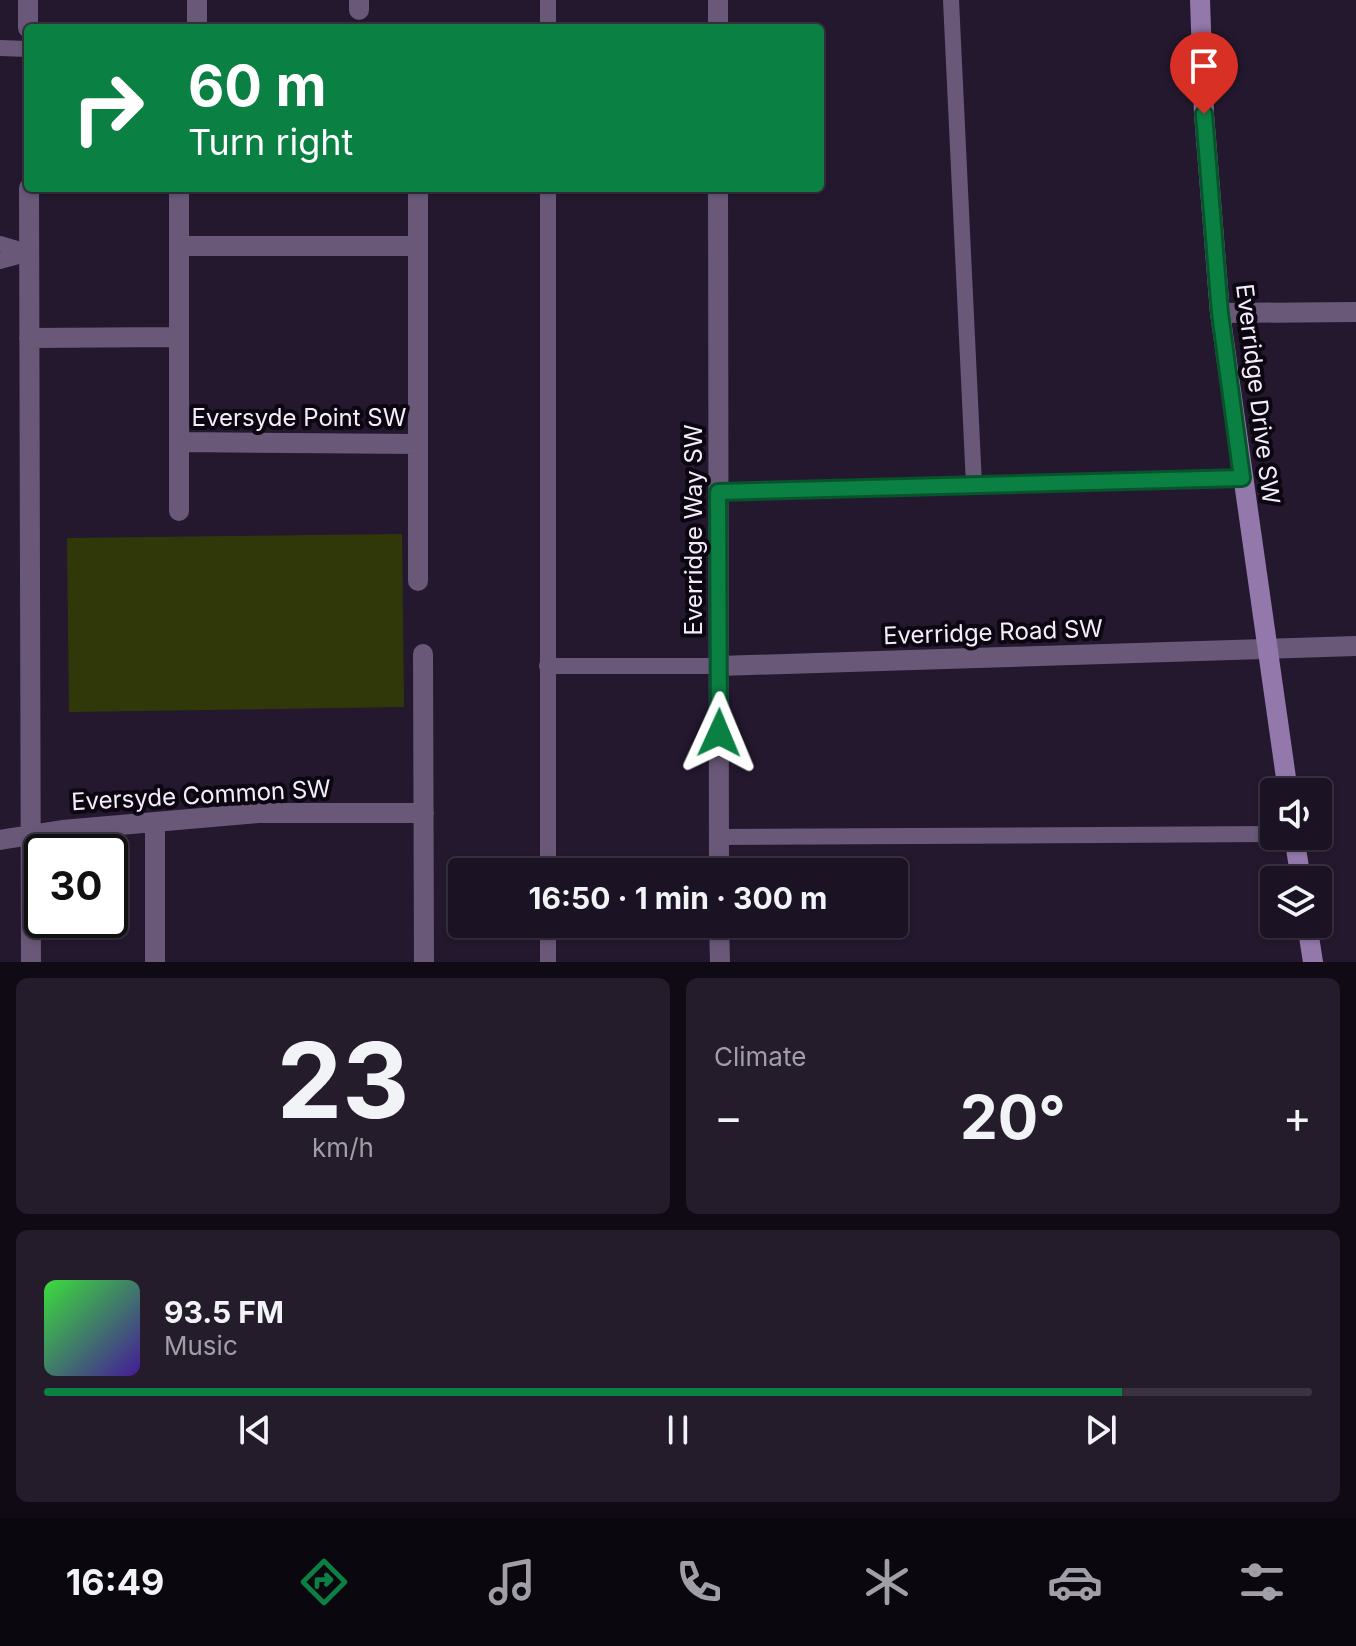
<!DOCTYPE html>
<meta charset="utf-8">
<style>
:root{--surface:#1b1223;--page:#241b2b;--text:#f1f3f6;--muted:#a09ea6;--line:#393241;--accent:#0b8043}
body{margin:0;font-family:Inter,sans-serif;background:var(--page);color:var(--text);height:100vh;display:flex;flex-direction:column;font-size:30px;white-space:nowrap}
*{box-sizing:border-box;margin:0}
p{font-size:26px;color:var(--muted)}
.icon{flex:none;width:44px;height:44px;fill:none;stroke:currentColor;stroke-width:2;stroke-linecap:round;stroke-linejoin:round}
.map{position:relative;height:962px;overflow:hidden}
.side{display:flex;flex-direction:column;gap:16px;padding:16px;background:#0f0a13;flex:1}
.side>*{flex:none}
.banner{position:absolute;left:24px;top:24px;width:800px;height:168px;border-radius:8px;box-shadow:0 2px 6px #0004,0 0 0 2px var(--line);background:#0b8043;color:#fff;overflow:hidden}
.tools{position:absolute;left:1260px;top:778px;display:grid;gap:16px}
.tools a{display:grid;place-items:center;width:72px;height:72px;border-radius:8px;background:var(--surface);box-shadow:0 2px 6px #0004,0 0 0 2px var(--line);font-size:40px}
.speed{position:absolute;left:24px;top:834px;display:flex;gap:16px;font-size:40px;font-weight:700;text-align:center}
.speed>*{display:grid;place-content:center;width:104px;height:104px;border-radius:50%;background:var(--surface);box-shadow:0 2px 6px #0004,0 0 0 2px var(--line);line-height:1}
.speed .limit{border:4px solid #111;border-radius:12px;background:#fff;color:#111}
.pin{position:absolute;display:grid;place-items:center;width:68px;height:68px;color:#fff;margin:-82px -34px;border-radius:50% 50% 50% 0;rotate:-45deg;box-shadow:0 0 8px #0007}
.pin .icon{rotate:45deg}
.me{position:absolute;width:88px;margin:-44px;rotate:1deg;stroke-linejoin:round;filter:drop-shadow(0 0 6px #0008)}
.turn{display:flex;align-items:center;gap:28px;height:168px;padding:0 32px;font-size:36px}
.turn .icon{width:104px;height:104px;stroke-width:2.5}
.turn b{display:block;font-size:56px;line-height:68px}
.big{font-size:60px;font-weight:700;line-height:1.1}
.side .tile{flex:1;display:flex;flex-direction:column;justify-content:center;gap:12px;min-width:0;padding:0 28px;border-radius:12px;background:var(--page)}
.side .dial{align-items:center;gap:0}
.dial b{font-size:104px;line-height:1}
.song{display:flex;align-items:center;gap:24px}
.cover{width:96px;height:96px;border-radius:12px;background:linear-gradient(135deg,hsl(120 70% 55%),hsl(260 70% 35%))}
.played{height:8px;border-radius:4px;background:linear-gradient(90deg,var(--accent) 85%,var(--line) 85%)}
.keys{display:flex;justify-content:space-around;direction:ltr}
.heat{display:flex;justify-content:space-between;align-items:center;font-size:44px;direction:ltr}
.side .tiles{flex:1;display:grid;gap:16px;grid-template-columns:1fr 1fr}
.tile:last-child{grid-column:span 2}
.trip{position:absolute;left:448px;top:858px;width:460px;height:80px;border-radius:8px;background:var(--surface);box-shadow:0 2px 6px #0004,0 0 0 2px var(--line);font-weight:700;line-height:80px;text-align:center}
.tab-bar{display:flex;height:128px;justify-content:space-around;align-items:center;background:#0b070e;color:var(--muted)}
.tab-bar .icon{width:56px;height:56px}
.tab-bar .on{color:var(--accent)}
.tab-bar b{font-size:36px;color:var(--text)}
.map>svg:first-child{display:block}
.green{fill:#303809}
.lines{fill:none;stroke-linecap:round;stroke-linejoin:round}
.lane{stroke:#695877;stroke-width:16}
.street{stroke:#695877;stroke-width:20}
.secondary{stroke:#9378ab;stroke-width:20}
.route-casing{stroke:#07532c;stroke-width:20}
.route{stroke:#0b8043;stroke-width:14}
.labels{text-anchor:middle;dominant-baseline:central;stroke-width:8;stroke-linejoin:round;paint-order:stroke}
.street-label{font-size:24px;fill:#f4ecfc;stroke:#0b060f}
</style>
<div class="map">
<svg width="1356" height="962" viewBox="0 0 1356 962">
<rect width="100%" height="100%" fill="#24182f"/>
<!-- green -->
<path class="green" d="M 402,534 L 404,707 L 69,712 L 67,538 Z"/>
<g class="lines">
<!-- lane -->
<path class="lane" d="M 548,0 L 548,28
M 951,0 L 974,485
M 0,48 L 28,49
M 0,244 L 27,252
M 0,261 L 29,253
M 718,492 L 1242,478
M 547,666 L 720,666
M 718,837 L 1274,834
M 548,872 L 548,188
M 548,924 L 548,962"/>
<!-- street -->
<path class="street" d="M 28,0 L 28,28
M 197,0 L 197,28
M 718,0 L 718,28
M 359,10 L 359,0
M 29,188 L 31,962
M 179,188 L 179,511
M 418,188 L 418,581
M 718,188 L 719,872
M 179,246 L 418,246
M 1220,313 L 1356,312
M 29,338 L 179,337
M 179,442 L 418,444
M 423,654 L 424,962
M 720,666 L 1356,646
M 155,822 L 155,962
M 0,840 L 62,830 L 258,813 L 424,813
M 719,924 L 720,962"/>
<!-- secondary -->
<path class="secondary" d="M 1200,0 L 1204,114 L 1220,313 L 1288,792
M 1294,836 L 1301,880
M 1307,924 L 1313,962"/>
</g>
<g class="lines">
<!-- route casing -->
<g class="route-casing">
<path id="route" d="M 719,733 L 718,492 L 1242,478 L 1220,313 L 1204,114"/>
</g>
<!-- route -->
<use href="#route" class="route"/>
</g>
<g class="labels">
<!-- street labels -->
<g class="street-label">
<text transform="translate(1258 394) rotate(83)">Everridge Drive SW</text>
<text x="299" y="417">Eversyde Point SW</text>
<text transform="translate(693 530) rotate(-90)">Everridge Way SW</text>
<text transform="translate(993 632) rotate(-2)">Everridge Road SW</text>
<text transform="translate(201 795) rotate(-3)">Eversyde Common SW</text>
</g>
</g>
</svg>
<div class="tools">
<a><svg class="icon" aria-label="sound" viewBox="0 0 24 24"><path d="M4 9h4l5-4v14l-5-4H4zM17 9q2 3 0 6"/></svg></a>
<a><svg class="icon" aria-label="layers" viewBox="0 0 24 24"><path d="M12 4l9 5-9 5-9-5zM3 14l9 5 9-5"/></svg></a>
</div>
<div class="speed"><div class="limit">30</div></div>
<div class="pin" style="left:1204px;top:114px;background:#d93025"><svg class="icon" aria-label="arrive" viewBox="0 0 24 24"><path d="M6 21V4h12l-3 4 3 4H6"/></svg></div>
<svg class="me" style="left:719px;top:733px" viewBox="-20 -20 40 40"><path d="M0-17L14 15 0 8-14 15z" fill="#0b8043" stroke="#fff" stroke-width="4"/></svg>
<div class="trip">16:50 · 1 min · 300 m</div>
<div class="banner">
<div class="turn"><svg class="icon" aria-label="right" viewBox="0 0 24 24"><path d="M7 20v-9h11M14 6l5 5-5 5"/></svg><div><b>60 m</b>Turn right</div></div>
</div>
</div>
<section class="side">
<div class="tiles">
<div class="tile dial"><b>23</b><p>km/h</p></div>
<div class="tile"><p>Climate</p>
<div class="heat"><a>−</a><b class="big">20°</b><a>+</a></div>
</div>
<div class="tile">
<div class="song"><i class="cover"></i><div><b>93.5 FM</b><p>Music</p></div></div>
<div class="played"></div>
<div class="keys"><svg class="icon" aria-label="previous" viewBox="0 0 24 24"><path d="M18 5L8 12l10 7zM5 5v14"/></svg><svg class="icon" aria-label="pause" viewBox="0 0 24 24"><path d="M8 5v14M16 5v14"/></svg><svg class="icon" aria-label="next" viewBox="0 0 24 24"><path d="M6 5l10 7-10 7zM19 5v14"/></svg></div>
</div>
</div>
</section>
<nav class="tab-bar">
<b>16:49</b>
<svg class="icon on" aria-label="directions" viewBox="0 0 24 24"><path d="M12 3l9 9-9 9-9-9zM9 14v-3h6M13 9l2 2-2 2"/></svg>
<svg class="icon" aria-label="music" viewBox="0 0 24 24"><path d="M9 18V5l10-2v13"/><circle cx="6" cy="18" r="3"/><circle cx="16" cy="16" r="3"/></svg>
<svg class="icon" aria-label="phone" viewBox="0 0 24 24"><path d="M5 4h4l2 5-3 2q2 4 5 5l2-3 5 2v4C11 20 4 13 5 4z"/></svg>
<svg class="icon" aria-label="climate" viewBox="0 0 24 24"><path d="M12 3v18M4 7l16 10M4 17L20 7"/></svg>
<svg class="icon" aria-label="car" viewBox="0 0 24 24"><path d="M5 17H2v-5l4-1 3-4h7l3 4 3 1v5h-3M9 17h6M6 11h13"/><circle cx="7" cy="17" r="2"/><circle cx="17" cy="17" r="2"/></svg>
<svg class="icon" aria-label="filters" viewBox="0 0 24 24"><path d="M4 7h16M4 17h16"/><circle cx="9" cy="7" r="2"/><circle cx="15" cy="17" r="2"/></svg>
</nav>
